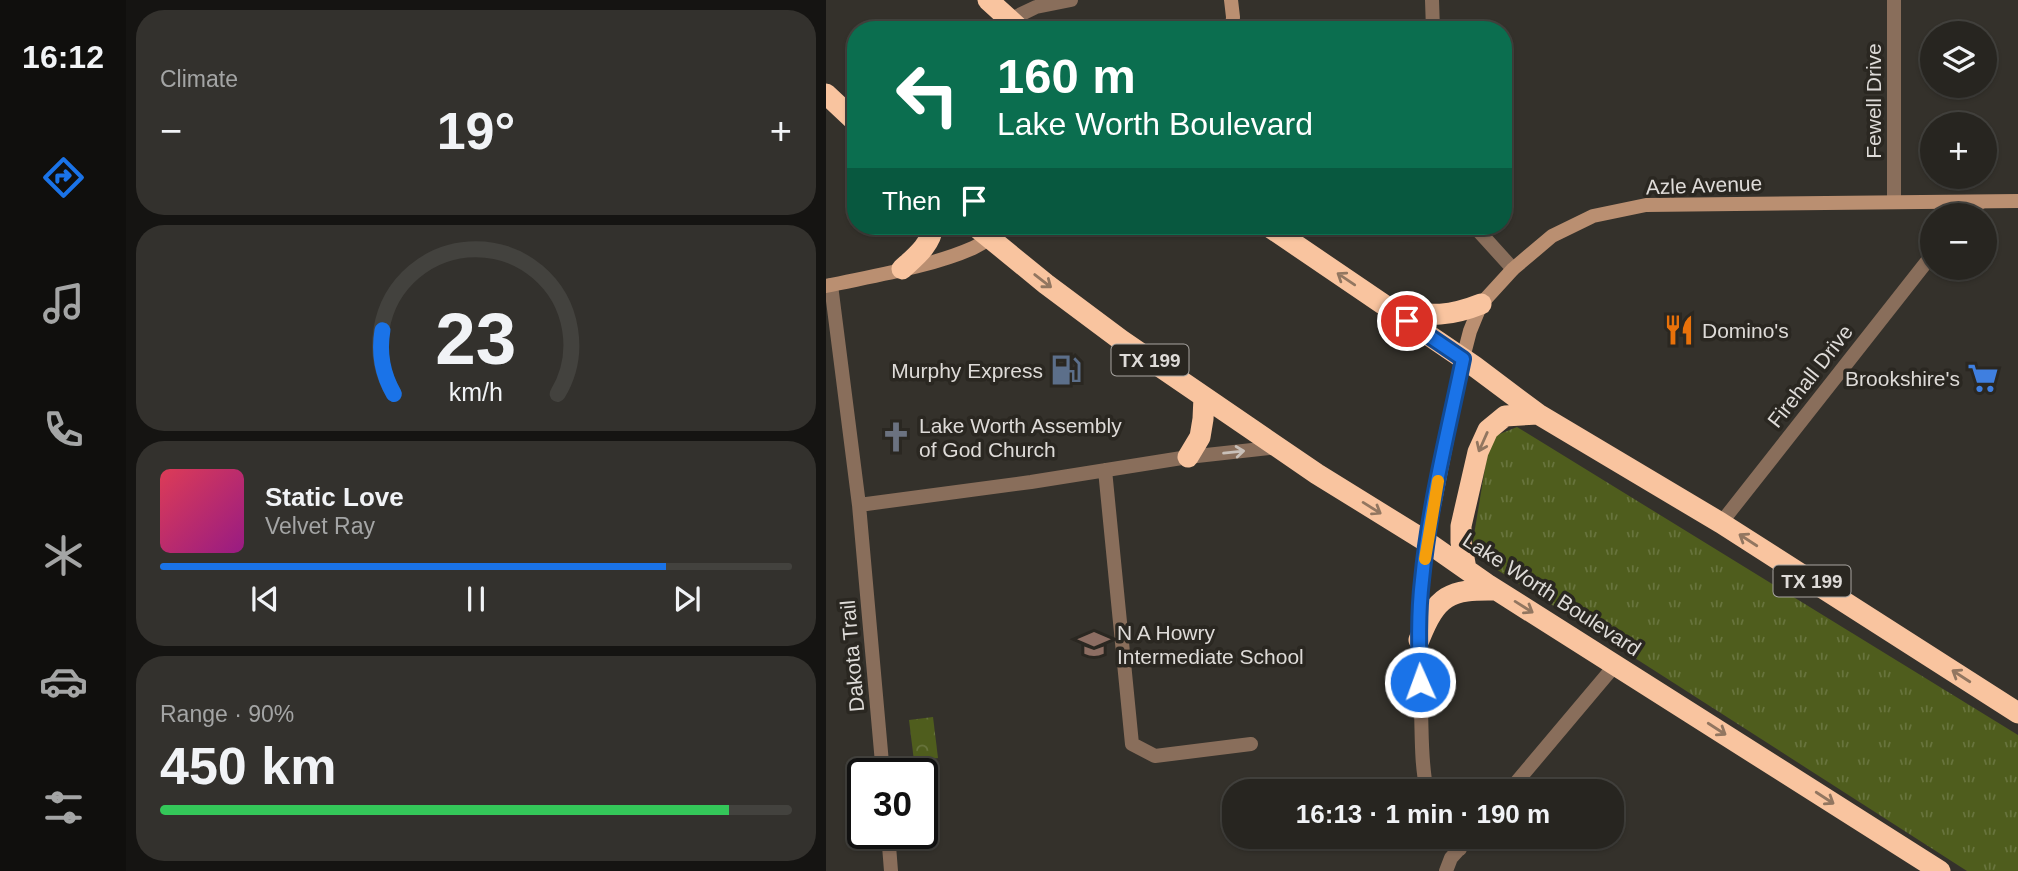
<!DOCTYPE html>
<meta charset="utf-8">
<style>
:root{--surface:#272520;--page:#33312d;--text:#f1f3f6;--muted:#a4a5a5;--line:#43423e;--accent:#1a73e8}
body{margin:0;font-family:Arial,sans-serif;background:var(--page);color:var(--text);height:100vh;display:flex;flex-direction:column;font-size:26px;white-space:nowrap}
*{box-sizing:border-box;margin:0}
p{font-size:23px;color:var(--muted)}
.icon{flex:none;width:38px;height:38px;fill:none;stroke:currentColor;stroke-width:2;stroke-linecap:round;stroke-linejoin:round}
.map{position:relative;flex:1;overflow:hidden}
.side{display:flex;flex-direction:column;gap:10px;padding:10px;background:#151412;width:700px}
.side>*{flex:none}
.hud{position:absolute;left:21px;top:21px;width:665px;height:214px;border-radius:28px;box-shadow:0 2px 5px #0004,0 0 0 2px var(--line);background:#0b6e4f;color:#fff;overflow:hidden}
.tools{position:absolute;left:1094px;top:21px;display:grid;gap:14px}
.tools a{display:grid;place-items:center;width:77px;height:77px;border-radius:50%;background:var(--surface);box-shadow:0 2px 5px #0004,0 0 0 2px var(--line);font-size:35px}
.speed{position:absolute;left:21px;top:758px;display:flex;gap:14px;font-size:35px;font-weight:700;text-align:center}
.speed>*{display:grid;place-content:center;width:91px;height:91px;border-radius:50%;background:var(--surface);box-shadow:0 2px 5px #0004,0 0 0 2px var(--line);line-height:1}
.speed .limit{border:4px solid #111;border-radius:10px;background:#fff;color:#111}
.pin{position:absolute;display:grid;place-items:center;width:60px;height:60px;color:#fff;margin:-30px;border:4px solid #fff;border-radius:50%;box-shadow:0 2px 7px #0007}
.me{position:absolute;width:77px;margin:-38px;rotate:358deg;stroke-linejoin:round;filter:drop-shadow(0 0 5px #0008)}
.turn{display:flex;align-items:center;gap:24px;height:147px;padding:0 35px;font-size:32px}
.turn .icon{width:91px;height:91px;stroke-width:2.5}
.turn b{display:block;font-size:49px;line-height:60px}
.then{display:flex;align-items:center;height:66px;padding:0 35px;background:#0003;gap:14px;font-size:26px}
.big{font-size:52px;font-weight:600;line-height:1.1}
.side .widget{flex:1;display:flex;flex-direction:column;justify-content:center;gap:10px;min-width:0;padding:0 24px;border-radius:28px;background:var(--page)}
.side .dial{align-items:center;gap:0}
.dial svg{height:182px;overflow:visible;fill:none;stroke:var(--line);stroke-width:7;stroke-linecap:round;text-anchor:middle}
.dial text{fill:var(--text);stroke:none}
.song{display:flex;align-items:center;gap:21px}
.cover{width:84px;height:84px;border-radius:10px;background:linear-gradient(135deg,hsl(350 70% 55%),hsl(310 70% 35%))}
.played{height:7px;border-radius:4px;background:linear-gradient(90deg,var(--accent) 80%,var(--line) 80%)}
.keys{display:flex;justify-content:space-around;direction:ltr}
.heat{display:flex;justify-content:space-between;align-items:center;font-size:38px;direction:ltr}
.charge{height:10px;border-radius:5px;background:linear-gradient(90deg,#34c759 90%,var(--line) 0)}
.trip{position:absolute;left:396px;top:779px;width:402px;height:70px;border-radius:28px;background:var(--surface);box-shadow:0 2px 5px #0004,0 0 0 2px var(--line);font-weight:600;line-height:70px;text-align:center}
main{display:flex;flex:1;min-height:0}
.tab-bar{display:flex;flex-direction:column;width:126px;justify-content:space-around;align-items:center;background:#100f0d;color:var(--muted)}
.tab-bar .icon{width:49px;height:49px}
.tab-bar .active{color:var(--accent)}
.tab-bar b{font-size:32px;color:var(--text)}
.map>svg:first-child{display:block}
.grass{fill:url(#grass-tufts)}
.park{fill:url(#park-crowns)}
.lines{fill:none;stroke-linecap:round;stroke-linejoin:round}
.street{stroke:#896e5b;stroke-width:14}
.secondary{stroke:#ba8f71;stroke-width:14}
.highway{stroke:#f9c49f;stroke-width:21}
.oneway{stroke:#927660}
.oneway2{stroke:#c9c0b9}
.route-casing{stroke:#114b97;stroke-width:18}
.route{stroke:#1a73e8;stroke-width:12}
.slow{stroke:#f59e0b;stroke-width:12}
.labels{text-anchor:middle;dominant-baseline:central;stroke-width:7;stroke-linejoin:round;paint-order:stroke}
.shield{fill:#2a2721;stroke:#a8a5a1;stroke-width:2}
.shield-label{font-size:19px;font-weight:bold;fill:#dedbd8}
.street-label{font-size:21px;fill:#dedbd8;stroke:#2a2721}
.poi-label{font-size:21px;fill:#dedbd8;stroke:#2a2721;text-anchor:start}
</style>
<main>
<nav class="tab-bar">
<b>16:12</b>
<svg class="icon active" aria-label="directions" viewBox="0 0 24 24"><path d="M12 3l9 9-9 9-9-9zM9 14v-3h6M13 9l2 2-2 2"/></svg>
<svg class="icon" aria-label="music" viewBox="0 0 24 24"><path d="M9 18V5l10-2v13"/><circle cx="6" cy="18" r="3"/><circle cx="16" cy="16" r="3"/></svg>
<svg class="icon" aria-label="phone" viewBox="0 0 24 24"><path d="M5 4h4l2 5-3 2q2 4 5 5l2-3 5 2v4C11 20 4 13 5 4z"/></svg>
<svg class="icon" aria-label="climate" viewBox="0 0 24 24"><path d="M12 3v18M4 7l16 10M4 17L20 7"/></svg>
<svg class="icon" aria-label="car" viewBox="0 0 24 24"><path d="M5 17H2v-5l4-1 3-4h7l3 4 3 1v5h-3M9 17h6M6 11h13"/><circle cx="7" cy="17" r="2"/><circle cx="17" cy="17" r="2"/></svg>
<svg class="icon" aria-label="filters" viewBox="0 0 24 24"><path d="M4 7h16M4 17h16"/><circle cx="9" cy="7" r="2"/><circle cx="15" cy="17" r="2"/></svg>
</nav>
<section class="side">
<div class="widget"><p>Climate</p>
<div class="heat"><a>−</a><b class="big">19°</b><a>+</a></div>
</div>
<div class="widget dial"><svg viewBox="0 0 100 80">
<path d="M14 69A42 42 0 1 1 86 69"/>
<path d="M14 69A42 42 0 0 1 9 41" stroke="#1a73e8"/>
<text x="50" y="56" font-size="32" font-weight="700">23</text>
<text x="50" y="72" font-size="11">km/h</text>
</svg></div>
<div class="widget">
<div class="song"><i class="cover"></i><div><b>Static Love</b><p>Velvet Ray</p></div></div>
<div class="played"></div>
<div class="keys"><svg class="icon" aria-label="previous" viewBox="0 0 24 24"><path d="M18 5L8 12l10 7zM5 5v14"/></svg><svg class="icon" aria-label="pause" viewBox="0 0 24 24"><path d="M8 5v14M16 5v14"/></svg><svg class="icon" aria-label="next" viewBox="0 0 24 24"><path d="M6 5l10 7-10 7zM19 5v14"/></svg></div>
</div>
<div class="widget"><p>Range · 90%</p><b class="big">450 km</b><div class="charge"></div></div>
</section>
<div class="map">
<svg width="1192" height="871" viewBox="0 0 1192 871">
<defs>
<pattern id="grass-tufts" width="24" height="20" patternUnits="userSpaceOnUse" patternTransform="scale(1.75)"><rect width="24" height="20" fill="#4f5d1d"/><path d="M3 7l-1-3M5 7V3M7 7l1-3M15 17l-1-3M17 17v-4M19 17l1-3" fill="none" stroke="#68743d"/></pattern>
<pattern id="park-crowns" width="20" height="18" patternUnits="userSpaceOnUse" patternTransform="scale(1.75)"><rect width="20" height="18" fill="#4f5d1d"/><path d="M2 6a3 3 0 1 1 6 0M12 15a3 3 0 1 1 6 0" fill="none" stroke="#68743d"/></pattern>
</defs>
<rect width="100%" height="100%" fill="#34312b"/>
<!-- grass -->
<path class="grass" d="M 691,427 L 1192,735 L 1192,871 L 1141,871 L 645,553 L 664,438 Z"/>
<!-- park -->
<path class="park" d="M 107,717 L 112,758 L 88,761 L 83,720 Z"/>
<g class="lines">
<!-- street -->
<path class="street" d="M 606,0 L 607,30
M 183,20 L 210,7 L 245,0
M 1068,202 L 1068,0
M 1139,215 L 1155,202
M 648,226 L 687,269
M 5,285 L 33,505 L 57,774
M 279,470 L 306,744 L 329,756 L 425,744
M 33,505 L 205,482 L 362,457 L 453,447
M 895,523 L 1106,255
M 601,791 C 595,765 596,737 595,710 C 594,653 593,598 601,542
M 683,791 L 790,664
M 62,833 L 65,871
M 626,836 L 634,849
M 620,871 L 625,858 L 645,836"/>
<!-- secondary -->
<path class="secondary" d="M 405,0 L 407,17 L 406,30
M 0,286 C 46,276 104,267 147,248 C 160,242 172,233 184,226
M 601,542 L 637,358 L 644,331 L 655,304 L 687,269 L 726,236 L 767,216 L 820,205 L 1192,201"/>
<!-- highway -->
<path class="highway" d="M 162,0 L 195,30
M 0,94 L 30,122
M 149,226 L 220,284 L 295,340 L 491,474 L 601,542 L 661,584 L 1114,871
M 442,226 L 648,366 L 712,414 L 895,523 L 1192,713
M 76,269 C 89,257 105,245 107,226
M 572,310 C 604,317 625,316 655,304
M 362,457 L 374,437 L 377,419 L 378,397
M 640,569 L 635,542 L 635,526 L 652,452 L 662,430 L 679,416 L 712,414
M 593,640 C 611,595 623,589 670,590"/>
</g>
<!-- one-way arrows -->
<defs><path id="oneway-shaft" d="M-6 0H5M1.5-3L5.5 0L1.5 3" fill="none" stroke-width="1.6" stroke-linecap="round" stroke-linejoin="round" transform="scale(1.75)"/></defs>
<g class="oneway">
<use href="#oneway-shaft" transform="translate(520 279) rotate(-146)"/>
<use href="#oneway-shaft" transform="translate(217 281) rotate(38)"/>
<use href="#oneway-shaft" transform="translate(657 442) rotate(114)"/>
<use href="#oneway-shaft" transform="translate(546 508) rotate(32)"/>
<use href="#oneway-shaft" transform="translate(922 540) rotate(-147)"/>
<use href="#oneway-shaft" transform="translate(698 607) rotate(32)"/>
<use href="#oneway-shaft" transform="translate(1135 676) rotate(-147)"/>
<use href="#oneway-shaft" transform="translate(891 729) rotate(33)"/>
<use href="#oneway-shaft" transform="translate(999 798) rotate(33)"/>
</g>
<use class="oneway2" href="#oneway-shaft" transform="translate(408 452) rotate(-6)"/>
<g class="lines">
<!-- route casing -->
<g class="route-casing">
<path id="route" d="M 581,321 L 637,359 C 622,432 603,506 596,580 C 592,614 593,648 594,682"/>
</g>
<!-- route -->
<use href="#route" class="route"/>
<!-- slow -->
<path class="slow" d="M 599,559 L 612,481"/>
</g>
<!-- icons -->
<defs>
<g id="restaurant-bare" transform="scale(2.415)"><path d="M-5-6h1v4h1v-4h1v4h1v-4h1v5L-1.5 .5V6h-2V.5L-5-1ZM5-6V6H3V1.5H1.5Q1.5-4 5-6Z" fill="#e8710a" stroke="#2a2721" stroke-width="2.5" paint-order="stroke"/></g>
<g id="fuel-bare" transform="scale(2.415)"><path d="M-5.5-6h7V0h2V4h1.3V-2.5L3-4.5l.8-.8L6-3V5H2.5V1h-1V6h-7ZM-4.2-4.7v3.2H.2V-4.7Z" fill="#5c6f8a" stroke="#2a2721" stroke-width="2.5" paint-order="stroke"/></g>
<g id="supermarket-bare" transform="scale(2.415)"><path d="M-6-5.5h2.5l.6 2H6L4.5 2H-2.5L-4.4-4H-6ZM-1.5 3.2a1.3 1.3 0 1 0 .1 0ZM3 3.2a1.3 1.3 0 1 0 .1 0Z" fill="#3f7fe0" stroke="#2a2721" stroke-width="2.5" paint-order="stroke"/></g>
<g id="church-bare" transform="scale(2.415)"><path d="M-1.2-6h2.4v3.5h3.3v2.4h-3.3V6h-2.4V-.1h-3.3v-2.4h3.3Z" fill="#6b7280" stroke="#2a2721" stroke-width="2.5" paint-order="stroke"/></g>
<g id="school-bare" transform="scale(2.415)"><path d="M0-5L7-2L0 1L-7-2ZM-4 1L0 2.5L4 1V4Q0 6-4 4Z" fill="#8d6e63" stroke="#2a2721" stroke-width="2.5" paint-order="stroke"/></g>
</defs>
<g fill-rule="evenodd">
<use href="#restaurant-bare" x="853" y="330"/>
<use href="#fuel-bare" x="240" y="370"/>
<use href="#supermarket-bare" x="1157" y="378"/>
<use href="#church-bare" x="70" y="437"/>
<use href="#school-bare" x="268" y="644"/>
</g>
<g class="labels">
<!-- shield labels -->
<g class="shield">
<rect x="285.5" y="344.5" width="77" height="31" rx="5"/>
<rect x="947.5" y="565.5" width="77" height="31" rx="5"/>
</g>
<g class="shield-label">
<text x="324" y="360">TX 199</text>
<text x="986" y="581">TX 199</text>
</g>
<!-- street labels -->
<g class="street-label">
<text transform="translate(1047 101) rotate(-90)">Fewell Drive</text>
<text transform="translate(878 185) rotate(-2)">Azle Avenue</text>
<text transform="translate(984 376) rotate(-52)">Firehall Drive</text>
<text transform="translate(726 594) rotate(33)">Lake Worth Boulevard</text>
<text transform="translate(26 656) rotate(-95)">Dakota Trail</text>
</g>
<!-- poi labels -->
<g class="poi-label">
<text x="876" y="330">Domino's</text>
<text x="217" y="370" text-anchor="end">Murphy Express</text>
<text x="1134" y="378" text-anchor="end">Brookshire's</text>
<text x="93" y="425">Lake Worth Assembly<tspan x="93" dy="24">of God Church</tspan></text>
<text x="291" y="632">N A Howry<tspan x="291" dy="24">Intermediate School</tspan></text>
</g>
</g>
</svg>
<div class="tools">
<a><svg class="icon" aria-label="layers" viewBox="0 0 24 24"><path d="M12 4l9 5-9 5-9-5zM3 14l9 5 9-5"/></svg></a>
<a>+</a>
<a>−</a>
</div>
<div class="speed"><div class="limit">30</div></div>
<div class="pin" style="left:581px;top:321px;background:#d93025"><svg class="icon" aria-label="arrive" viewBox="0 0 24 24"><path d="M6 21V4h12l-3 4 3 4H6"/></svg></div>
<svg class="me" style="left:594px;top:682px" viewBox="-20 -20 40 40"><circle r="17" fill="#1a73e8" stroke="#fff" stroke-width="3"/><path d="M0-11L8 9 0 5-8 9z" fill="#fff"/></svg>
<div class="trip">16:13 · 1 min · 190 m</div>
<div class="hud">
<div class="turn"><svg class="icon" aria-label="left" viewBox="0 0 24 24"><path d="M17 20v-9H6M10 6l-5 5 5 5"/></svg><div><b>160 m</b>Lake Worth Boulevard</div></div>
<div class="then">Then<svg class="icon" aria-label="arrive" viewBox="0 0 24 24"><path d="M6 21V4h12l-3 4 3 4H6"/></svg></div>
</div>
</div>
</main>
